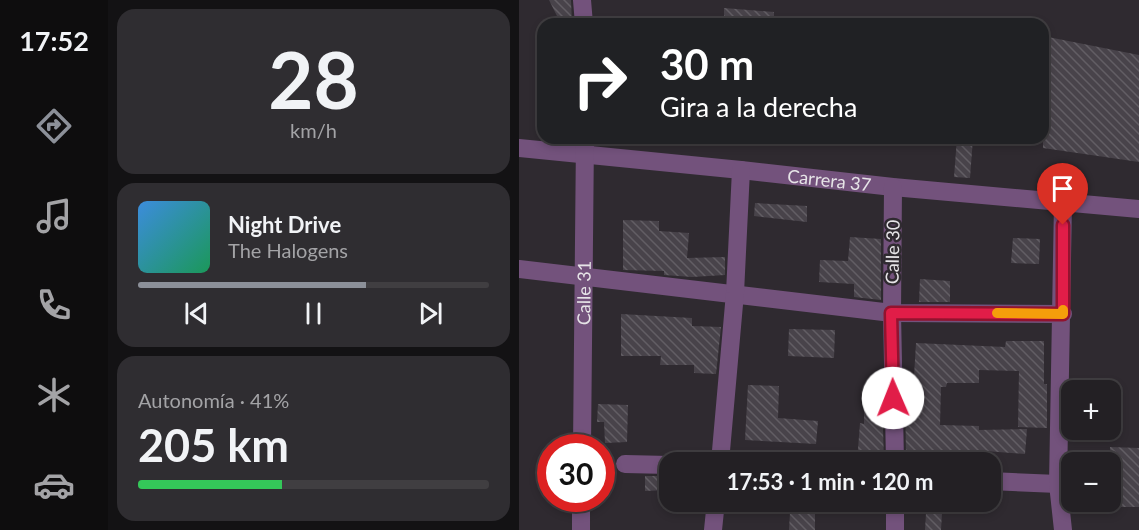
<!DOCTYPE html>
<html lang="es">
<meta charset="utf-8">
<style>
:root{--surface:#232024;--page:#2f2d31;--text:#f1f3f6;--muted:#a3a3a6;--line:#403e41;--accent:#8c9099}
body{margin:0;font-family:Lato,sans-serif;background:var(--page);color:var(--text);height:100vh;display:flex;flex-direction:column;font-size:22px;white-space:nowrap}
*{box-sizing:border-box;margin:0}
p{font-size:20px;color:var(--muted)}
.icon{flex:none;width:33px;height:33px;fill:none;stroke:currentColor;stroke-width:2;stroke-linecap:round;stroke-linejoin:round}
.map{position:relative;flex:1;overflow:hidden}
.panel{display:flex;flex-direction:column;gap:9px;padding:9px;background:#131214;width:411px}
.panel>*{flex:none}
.hud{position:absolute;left:18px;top:18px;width:512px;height:126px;border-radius:18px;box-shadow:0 3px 9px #0003,0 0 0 2px var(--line);background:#202124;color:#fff;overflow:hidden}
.fabs{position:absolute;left:542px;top:380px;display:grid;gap:12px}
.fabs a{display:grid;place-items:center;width:60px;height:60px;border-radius:12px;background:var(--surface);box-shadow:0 3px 9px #0003,0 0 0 2px var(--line);font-size:30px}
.speed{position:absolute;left:18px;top:434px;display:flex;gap:12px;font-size:30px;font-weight:700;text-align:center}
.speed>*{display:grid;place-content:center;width:78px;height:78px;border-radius:50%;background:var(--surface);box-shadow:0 3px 9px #0003,0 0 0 2px var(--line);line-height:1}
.speed .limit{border:9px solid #d22;background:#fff;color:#111}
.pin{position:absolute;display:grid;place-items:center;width:51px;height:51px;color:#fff;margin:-62px -26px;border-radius:50% 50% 50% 0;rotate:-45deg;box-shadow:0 0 6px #0007}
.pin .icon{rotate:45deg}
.me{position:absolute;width:66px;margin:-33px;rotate:359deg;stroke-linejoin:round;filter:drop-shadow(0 0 4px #0008)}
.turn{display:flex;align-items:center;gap:21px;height:126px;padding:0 24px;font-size:27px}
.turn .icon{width:78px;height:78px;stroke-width:2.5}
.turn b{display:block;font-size:42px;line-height:51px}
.big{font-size:45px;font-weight:700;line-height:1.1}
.panel .tile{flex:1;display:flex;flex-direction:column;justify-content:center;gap:9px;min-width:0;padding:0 21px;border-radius:18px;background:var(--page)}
.panel .dial{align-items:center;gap:0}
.dial b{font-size:78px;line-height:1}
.song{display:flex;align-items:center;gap:18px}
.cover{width:72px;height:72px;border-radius:9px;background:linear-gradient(135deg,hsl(210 70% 55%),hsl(150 70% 35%))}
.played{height:6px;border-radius:3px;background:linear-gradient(90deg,var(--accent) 65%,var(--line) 65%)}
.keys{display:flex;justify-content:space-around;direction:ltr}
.charge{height:9px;border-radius:4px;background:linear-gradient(90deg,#34c759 41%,var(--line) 0)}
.trip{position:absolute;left:140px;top:452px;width:342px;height:60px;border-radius:18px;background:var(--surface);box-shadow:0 3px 9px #0003,0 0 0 2px var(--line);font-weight:700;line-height:60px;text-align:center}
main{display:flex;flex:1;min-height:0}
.tab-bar{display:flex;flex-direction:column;width:108px;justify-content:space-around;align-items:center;background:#0e0d0e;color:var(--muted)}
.tab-bar .icon{width:42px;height:42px}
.tab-bar .selected{color:var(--accent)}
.tab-bar b{font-size:27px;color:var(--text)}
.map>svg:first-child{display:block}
.building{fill:url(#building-back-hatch)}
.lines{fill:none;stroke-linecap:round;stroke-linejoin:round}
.street{stroke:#73527c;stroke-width:18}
.route-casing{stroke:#92132f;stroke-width:15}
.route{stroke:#e11d48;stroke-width:10}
.slow{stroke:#f59e0b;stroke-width:10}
.labels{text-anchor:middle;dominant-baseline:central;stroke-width:5;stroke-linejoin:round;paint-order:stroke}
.street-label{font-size:18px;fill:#e6e4e7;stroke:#2f2a30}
</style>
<main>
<nav class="tab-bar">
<b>17:52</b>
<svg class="icon selected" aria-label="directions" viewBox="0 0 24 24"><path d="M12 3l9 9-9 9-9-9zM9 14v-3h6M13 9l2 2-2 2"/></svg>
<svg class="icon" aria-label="music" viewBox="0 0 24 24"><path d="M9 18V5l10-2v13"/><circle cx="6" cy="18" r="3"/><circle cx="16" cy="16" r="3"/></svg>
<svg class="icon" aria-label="phone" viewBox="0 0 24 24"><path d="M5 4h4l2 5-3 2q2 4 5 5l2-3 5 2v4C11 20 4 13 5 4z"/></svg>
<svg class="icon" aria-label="climate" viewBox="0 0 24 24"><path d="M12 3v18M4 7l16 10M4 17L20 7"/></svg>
<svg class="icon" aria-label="car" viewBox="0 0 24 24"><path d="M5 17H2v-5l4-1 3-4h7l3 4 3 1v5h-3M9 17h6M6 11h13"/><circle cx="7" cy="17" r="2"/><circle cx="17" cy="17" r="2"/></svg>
</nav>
<section class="panel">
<div class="tile dial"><b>28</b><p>km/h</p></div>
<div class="tile">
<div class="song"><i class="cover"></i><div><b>Night Drive</b><p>The Halogens</p></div></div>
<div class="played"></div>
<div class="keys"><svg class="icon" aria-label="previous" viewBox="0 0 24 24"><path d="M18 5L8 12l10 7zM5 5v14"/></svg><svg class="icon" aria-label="pause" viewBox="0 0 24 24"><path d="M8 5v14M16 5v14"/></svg><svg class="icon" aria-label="next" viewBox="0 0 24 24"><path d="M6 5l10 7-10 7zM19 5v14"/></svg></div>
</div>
<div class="tile"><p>Autonomía · 41%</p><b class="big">205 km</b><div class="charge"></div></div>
</section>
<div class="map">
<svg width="620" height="530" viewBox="0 0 620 530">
<defs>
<pattern id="building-back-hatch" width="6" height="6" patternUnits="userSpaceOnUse" patternTransform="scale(1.5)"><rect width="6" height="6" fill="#48434a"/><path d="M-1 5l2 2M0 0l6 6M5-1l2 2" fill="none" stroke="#625e64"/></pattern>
</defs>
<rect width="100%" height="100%" fill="#2f2a30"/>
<!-- building -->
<path class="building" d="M 30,0 L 52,0 L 53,24 L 42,24 Z
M 205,8 L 255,12 L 255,24 L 205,24 Z
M 524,36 L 620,55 L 620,162 L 524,148 Z
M 438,138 L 454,138 L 451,178 L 435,177 Z
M 236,203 L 288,206 L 288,222 L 235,216 Z
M 104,220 L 140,221 L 140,231 L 170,233 L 168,258 L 206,257 L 206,275 L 173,277 L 145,275 L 145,271 L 104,270 Z
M 331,237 L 362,239 L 362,300 L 335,297 L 335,284 L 300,282 L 301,260 L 329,261 Z
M 494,238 L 521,239 L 520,264 L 492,263 Z
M 401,279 L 431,281 L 431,302 L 400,302 Z
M 102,314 L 173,318 L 173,326 L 202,327 L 197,374 L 175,373 L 175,365 L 141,365 L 142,356 L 102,356 Z
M 270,329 L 316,330 L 315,358 L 269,356 Z
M 487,341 L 525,341 L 525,384 L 528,384 L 528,428 L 499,427 L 500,371 L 460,370 L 460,383 L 428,383 L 427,387 L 422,387 L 421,425 L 460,426 L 460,430 L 508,429 L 506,454 L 466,451 L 466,462 L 445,462 L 445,456 L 387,456 L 386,393 L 394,393 L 397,343 L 486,347 Z
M 229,385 L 260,386 L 259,418 L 299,421 L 297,444 L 226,440 Z
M 363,393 L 365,462 L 338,462 L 341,423 L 345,424 L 345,394 Z
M 79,404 L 109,405 L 108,442 L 86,443 L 85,422 L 78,422 Z
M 591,447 L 620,448 L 620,507 L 601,507 L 591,480 Z
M 126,476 L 150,476 L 150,490 L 126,491 Z
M 271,512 L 296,513 L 296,530 L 270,530 Z
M 407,513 L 423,513 L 422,530 L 406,530 Z"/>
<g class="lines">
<!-- street -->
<g class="street">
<path d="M 63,0 L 65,24"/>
<path id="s1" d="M 0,148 L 222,170 L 374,187 L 620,209"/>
<path d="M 374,187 L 373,313 L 376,462"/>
<path d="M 0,269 L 373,313 L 544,314"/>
<path id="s2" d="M 63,447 L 66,138"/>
<path d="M 201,462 L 216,293 L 222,170"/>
<path d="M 106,464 L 150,465"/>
<path d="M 471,481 L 539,484"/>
<path d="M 62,530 L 62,498"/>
<path d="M 194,530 L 197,501"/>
<path d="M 376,530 L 376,501"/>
<path d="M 544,530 L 539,484 L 544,203"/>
</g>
</g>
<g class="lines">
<!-- route casing -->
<g class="route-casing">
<path id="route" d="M 374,398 L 372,313 L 544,314 L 544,225"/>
</g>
<!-- route -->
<use href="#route" class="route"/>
<!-- slow -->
<path class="slow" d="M 478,313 L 544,314 L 544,310"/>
</g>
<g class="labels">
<!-- street labels -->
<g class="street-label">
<text stroke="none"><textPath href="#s1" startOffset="312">Carrera 37</textPath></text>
<text transform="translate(373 252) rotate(-89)">Calle 30</text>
<text stroke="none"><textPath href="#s2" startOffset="154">Calle 31</textPath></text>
</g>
</g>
</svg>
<div class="fabs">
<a>+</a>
<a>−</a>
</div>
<div class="speed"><div class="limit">30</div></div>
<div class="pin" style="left:544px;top:225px;background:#d93025"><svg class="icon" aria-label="arrive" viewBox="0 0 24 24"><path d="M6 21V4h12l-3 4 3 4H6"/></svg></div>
<svg class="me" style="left:374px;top:398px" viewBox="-20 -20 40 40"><circle r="19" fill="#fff"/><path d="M0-13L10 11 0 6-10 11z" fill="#e11d48"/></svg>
<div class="trip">17:53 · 1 min · 120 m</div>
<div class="hud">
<div class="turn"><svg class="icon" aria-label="right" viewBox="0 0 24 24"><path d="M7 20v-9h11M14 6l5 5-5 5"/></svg><div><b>30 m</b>Gira a la derecha</div></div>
</div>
</div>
</main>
